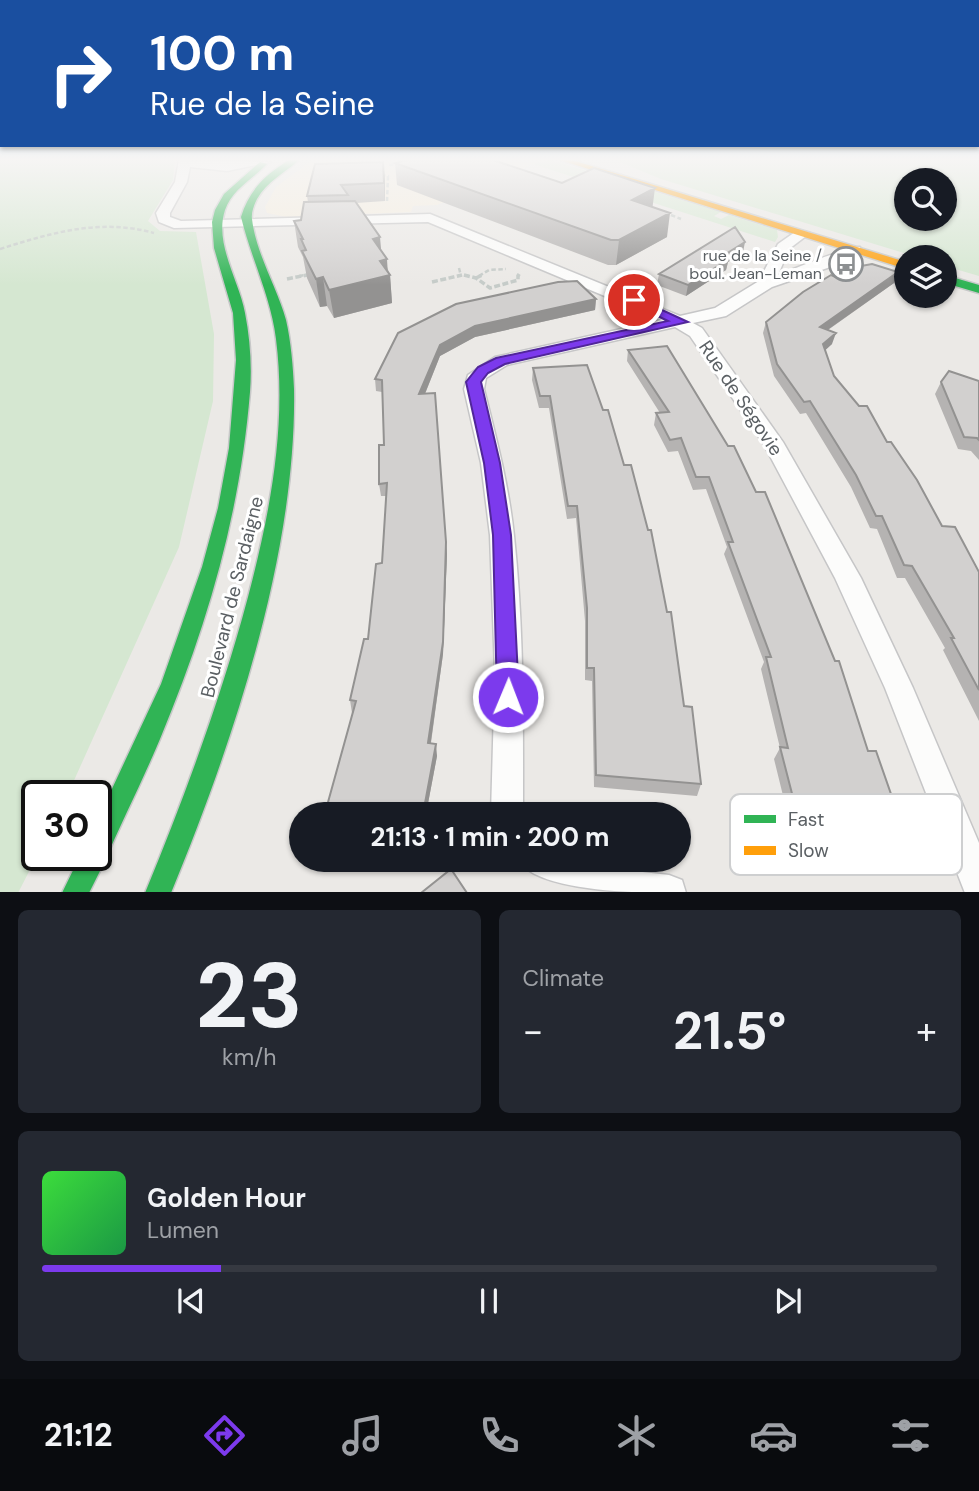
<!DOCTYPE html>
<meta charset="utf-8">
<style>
:root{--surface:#171b24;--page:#242831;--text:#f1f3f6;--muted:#9ea1a6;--line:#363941;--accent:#7c3aed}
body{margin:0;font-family:"DM Sans",sans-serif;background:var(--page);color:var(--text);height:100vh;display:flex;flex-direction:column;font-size:26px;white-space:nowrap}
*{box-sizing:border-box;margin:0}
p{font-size:23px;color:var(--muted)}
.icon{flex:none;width:38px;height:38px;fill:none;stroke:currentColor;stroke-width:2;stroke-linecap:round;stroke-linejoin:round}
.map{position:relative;height:892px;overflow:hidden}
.details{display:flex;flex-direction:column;gap:18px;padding:18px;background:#0d0f14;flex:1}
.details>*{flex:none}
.banner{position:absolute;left:0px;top:0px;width:980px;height:147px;box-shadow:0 2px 5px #0004;background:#1a4fa0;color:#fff;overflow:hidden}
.buttons{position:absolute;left:894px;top:168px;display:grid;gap:14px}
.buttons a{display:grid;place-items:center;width:63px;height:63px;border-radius:50%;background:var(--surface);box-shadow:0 2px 5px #0004;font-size:35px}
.speed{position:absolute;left:21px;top:780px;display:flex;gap:14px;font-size:35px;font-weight:700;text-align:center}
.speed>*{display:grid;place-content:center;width:91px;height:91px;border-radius:50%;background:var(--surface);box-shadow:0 2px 5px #0004;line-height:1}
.speed .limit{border:4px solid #111;border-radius:10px;background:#fff;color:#111}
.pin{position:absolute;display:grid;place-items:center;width:60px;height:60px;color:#fff;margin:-30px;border:4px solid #fff;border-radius:50%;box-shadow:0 2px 7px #0007}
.me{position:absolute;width:77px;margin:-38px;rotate:1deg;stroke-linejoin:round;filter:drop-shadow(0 0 5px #0008)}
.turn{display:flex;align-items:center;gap:24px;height:147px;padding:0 35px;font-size:32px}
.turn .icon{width:91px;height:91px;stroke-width:2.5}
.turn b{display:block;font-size:49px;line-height:60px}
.big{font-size:52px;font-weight:700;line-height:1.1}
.details .widget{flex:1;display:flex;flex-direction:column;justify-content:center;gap:10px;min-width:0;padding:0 24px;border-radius:10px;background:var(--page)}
.details .dial{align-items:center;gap:0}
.dial b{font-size:91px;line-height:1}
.song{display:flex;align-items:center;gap:21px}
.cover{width:84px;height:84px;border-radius:10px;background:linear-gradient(135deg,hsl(120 70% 55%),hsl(140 70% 35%))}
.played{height:7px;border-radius:4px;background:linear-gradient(90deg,var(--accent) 20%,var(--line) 20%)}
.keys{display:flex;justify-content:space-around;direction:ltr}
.heat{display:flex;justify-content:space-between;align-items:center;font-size:38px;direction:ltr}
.details .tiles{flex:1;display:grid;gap:18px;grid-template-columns:1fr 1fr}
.widget:last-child{grid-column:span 2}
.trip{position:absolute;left:289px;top:802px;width:402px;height:70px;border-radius:35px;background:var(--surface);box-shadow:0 2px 5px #0004;font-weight:700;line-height:70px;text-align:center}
.menu{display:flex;height:112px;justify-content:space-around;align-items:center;background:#090b0e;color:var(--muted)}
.menu .icon{width:49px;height:49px}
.menu .on{color:var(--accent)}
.menu b{font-size:32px;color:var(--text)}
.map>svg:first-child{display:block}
.commercial{fill:#f5edde}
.green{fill:#d5e7d1;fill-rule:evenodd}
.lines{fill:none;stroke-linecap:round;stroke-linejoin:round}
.street-casing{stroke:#c6c6c7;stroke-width:3}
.fast-casing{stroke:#c7c8c8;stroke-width:3}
.slow-casing{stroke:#c7c8c8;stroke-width:3}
.path-far1{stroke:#c5cbc8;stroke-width:2.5;stroke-dasharray:4.5 2.5;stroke-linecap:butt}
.path{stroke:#c5cbc8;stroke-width:3.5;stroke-dasharray:6 2.5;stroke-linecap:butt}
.street{fill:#fcfcfb;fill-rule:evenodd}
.fast{fill:#30b455;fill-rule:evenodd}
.slow{fill:#ff9f0a;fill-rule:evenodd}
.wall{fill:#b5b3b2}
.shaded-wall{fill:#939291}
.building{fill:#d2d0cf;stroke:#939291;stroke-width:2}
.route{fill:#7c3aed;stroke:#51269a;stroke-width:2}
.labels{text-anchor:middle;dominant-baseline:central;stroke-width:6;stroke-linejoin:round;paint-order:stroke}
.far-poi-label{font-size:16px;fill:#5b6064;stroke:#fff;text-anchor:end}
.street-label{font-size:19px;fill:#5b6064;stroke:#fff}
.key{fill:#fff;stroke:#cecfd0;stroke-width:2}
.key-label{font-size:19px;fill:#5b6064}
</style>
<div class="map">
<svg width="979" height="893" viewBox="0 0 979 893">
<rect width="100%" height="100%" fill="#ebe9e6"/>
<!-- commercial -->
<path class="commercial" d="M 312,160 L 551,160 L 533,164 L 437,205 L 413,206 L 411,212 L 286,217 L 267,213 L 265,207 L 276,187 Z"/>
<!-- green -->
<path class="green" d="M 0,160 L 175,160 L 173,180 L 148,221 L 160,231 L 196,232 L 214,334 L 213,401 L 179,547 L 67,796 L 37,796 L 37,856 L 18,893 L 0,892 Z
M 551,160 L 721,212 L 714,216 L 721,219 L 729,215 L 777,230 L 778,237 L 775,242 L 533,164 Z
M 615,160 L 979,160 L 979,276 L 945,266 L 945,257 L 917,257 L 661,179 ZM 945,180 L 945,219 L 906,219 L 906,180 Z"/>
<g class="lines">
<!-- street casing -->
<g class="street-casing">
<path id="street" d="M 179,160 L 271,162 L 227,171 L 190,167 L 187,182 L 170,213 L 170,217 L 181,221 L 430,214 L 680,316 L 715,308 L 759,281 L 778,244 L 798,230 L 810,233 L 789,249 L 778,275 C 792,270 851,245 860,247 L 860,253 L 839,264 L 772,287 L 726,316 L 693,323 L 702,328 L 783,442 L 861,578 L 913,688 L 979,843 L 979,893 L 965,893 L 885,688 L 835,578 L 763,443 L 690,336 L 675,327 L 507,365 L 486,378 L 484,389 C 496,437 509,486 514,536 C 524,628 523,721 523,814 L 491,814 L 495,672 L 490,535 L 481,463 L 464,389 L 468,375 L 495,357 L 662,320 L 428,222 L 174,228 L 159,222 L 156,213 L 175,182 Z
M 517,859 L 566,859 L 598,867 L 669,875 L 682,880 L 686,893 C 642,893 537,893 517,859 Z"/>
</g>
<!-- fast casing -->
<g class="fast-casing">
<path id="fast" d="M 289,160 L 299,160 C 285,173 267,181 257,199 C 254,205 251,213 252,219 C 256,254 277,287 286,320 C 291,342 293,366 294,389 C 297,552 233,743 171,893 L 145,893 C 185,796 221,698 248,597 C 270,513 287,426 276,339 C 271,297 251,258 241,217 C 249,190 266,174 289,160 Z
M 260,162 L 267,164 C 253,179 232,189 225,210 C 214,244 239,280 245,313 C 250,338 252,366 250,392 C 240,515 207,626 160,739 C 142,782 121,823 103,865 L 89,893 L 62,893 L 80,856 L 96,856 L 96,823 L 161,684 L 202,567 L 218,508 L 229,448 L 236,360 L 233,313 L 214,248 L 212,222 L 215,210 L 224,194 Z
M 945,275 L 979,285 L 979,293 L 945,283 Z"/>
</g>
<!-- slow casing -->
<g class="slow-casing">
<path id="slow" d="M 560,160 L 572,160 L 906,262 L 906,269 Z"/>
</g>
<!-- path-far1 -->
<path class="path-far1" d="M 389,165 L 401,164
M 381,175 L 388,176 L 387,201
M 671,215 L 681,219
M 0,249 C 51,233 100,218 154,233
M 459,268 L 461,276
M 517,274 L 520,276
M 464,275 L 469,276
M 299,276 L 310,274
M 479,276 L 489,270 L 506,269"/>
<!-- path -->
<path class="path" d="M 464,275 L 476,278 L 490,288 L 518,280 L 518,275
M 476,278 L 482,275
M 287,279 L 307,275
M 432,282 L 462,275"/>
<!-- street -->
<use href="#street" class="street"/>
<!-- fast -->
<use href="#fast" class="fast"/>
<!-- slow -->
<use href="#slow" class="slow"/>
</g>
<!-- wall -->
<path class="wall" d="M 500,162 L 562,183 L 652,207 L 667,237 L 616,265 L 608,265 L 397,185 L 395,163 Z
M 315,164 L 385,179 L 385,201 L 356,203 L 381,251 L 390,275 L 392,303 L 334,318 L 327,306 L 320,307 L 307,278 L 303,257 L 298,247 L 294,221 L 301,220 L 308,202 L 307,196 Z
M 743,252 L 728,262 L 726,270 L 686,296 L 657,285 L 659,274 Z
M 898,272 L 894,283 L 828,330 L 832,344 L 825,350 L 834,376 L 887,442 L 942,526 L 979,572 L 979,721 L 943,650 L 945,648 L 905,578 L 897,578 L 877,529 L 870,528 L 851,487 L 806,413 L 800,414 L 774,376 L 763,333 L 766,322 L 838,278 Z
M 596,299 L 595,310 L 475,337 L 440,356 L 425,394 L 447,554 L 443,654 L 431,743 L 437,756 L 426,814 L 325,814 L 353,713 L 352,713 L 350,700 L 368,639 L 382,563 L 386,496 L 381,496 L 379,484 L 384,445 L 382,392 L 376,391 L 375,379 L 398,333 Z
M 667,346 L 868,751 L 899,817 L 891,829 L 790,824 L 774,759 L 780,748 L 761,669 L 764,662 L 724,554 L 727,547 L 706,489 L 693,490 L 678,451 L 668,452 L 654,425 L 656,413 L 660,413 L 627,361 L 628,350 Z
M 587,365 L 684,706 L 701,784 L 697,796 L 594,787 L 592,681 L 585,680 L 585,621 L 576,518 L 567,519 L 549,408 L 539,408 L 532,380 L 533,368 Z
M 979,381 L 979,460 L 971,451 L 958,449 L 935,394 L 941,382 Z"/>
<!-- shaded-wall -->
<path class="shaded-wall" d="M 383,162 L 385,179 L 385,201 L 384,183 Z
M 655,188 L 652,211 L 632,200 Z
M 670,213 L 667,237 L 616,265 L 619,240 Z
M 380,237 L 382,260 L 387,259 L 388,276 L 390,275 L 392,303 L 334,318 L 329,290 L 373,239 Z
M 745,242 L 743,252 L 728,262 L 726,270 L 686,296 L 688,285 L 721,257 Z
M 898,272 L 894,283 L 816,338 L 820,327 Z
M 323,277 L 327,306 L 320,307 L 316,279 Z
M 596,299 L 595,310 L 475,337 L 440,356 L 420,406 L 419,394 L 440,345 L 475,326 Z
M 836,333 L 832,344 L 819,356 L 823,344 Z
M 446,542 L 447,554 L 443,654 L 429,755 L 428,743 Z
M 436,744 L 437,756 L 426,814 L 423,814 Z"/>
<!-- building -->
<path class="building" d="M 405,160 L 493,160 L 562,183 L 594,168 L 655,188 L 632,200 L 670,213 L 619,240 L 611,240 L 395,163 Z
M 383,162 L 384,183 L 341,185 L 348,195 L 307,196 L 315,164 Z
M 355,201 L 380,237 L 373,239 L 387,259 L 380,261 L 390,275 L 329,290 L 323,277 L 316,279 L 302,251 L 306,250 L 301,239 L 303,239 L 294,221 L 301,220 L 304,202 Z
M 735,227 L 745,242 L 721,257 L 729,259 L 688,285 L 659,274 Z
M 872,264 L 898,272 L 820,327 L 836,333 L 823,344 L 834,376 L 859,406 L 867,406 L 887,442 L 891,442 L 917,480 L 942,526 L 955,527 L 979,572 L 979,690 L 951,638 L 954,638 L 912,566 L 904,565 L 882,516 L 876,516 L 856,475 L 810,401 L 804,402 L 777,364 L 766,322 L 803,292 L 831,275 L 838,278 L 850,268 Z
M 577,281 L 596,299 L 475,326 L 440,345 L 419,394 L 435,393 L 446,542 L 443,642 L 428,743 L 436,744 L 423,814 L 325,813 L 356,701 L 350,700 L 364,639 L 368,639 L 376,564 L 382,563 L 387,483 L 379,484 L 379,445 L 384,445 L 382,380 L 375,379 L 398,333 L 456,304 L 558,282 Z
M 667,346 L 728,446 L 734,446 L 756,492 L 765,492 L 835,661 L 839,661 L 868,751 L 876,751 L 899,817 L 797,813 L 780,747 L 788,748 L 766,657 L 771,657 L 728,542 L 733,542 L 709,477 L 696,477 L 681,438 L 670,440 L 656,413 L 669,412 L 628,350 Z
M 587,365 L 603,410 L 608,410 L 624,465 L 631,465 L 648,530 L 651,530 L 667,612 L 671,612 L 684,706 L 692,707 L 701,784 L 596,775 L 594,668 L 587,668 L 587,608 L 577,506 L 568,506 L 550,396 L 540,396 L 533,368 Z
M 949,371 L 979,381 L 979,440 L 977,438 L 964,437 L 941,382 Z
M 451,869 L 467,893 L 421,893 Z"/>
<!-- sky -->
<linearGradient id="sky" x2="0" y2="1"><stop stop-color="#95c6ee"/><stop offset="0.56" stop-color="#f6f5f4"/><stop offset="1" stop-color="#f6f5f4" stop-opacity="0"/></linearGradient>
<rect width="979" height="285" fill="url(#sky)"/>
<!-- route -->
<path class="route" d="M 634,297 L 688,322 L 505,364 L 488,373 L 481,382 L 500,463 L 511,535 L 519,697 L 516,704 L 508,707 L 500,704 L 497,697 L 493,535 L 484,463 L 466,382 L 478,367 L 496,358 L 668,321 L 630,303 L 630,298 Z"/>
<!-- icons -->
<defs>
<g id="bus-ring" transform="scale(1.75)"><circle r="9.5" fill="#fff" stroke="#8d9092" stroke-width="1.5"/><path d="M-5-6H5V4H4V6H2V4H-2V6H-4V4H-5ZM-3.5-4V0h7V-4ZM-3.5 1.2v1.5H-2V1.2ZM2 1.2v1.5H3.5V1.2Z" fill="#8d9092"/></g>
</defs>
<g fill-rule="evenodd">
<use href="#bus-ring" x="846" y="264"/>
</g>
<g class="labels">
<!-- far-poi labels -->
<g class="far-poi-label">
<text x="822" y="255">rue de la Seine /<tspan x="822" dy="18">boul. Jean-Leman</tspan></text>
</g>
<!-- street labels -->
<g class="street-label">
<text transform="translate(741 398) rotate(56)">Rue de Ségovie</text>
<text transform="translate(232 597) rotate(-76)">Boulevard de Sardaigne</text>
</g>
</g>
<!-- legend -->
<rect x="730" y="794" width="232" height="81" rx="10" class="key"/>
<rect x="744" y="815" width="32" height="8" fill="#30b455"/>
<rect x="744" y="846" width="32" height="9" fill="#ff9f0a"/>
<g class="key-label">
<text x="788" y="826">Fast</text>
<text x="788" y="857">Slow</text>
</g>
</svg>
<div class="buttons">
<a><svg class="icon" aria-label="search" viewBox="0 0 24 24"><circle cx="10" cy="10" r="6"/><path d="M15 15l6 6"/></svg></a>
<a><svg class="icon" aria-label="layers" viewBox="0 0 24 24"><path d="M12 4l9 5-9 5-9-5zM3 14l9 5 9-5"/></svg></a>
</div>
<div class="speed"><div class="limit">30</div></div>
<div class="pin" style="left:634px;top:300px;background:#d93025"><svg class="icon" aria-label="arrive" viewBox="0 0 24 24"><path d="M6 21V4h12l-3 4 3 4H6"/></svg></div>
<svg class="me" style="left:508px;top:697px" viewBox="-20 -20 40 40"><circle r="17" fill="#7c3aed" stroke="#fff" stroke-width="3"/><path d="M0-11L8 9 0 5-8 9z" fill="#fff"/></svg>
<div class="trip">21:13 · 1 min · 200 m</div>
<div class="banner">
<div class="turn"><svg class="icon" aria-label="right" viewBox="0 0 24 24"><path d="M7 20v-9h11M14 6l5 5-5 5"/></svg><div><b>100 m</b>Rue de la Seine</div></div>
</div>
</div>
<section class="details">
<div class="tiles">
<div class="widget dial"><b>23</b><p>km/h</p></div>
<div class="widget"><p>Climate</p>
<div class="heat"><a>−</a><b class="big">21.5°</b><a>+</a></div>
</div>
<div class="widget">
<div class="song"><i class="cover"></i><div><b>Golden Hour</b><p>Lumen</p></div></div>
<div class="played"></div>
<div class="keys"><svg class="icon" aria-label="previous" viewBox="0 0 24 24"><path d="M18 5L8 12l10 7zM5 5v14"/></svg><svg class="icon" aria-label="pause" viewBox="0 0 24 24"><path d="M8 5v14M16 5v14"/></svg><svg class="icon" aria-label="next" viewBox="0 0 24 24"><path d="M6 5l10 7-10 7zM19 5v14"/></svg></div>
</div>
</div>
</section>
<nav class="menu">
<b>21:12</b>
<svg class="icon on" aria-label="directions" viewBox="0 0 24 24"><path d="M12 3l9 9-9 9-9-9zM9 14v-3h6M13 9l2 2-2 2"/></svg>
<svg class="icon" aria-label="music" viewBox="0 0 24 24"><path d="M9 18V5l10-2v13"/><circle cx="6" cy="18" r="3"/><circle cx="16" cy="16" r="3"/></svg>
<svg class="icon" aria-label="phone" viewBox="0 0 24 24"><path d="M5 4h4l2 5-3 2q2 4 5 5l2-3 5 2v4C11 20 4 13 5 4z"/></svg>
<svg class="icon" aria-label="climate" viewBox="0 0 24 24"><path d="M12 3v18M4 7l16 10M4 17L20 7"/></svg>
<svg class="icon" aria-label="car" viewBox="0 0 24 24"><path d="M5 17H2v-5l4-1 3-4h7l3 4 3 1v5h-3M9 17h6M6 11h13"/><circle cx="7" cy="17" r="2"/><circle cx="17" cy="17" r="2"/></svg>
<svg class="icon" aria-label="filters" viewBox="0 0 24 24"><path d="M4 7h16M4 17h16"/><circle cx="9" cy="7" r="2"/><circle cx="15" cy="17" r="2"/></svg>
</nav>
